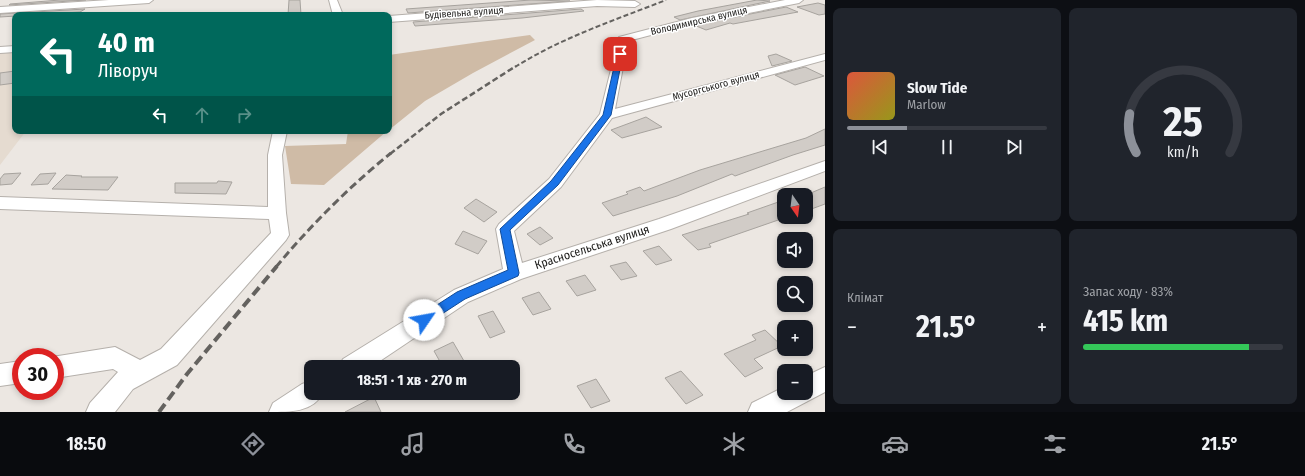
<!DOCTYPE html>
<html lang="uk">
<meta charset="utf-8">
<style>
:root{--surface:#171b24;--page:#20242c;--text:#f1f3f6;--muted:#9ea1a6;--line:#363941;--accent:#8c9099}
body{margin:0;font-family:"Fira Sans Condensed",sans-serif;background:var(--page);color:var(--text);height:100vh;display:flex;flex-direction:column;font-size:15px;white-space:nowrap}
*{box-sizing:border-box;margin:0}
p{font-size:13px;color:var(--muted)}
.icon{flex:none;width:22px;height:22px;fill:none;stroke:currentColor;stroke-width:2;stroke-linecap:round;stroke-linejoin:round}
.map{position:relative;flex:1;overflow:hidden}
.details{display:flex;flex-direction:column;gap:8px;padding:8px;background:#0d0f14;width:480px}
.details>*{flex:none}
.hud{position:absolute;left:12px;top:12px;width:380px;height:122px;border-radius:8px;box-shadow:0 2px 6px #0003;background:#00695c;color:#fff;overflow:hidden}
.needle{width:26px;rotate:166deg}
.controls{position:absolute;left:777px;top:188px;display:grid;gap:8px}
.controls a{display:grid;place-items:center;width:36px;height:36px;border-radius:8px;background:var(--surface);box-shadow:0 2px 6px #0003;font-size:20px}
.speed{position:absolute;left:12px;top:348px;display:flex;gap:8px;font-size:20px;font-weight:700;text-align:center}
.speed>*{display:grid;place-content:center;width:52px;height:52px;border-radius:50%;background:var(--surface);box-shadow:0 2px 6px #0003;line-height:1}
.speed .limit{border:6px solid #d22;background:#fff;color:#111}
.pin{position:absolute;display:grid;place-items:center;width:34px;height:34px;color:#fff;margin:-17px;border-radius:8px;box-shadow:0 2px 6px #0006}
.me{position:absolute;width:44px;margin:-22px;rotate:57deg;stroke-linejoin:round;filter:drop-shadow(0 0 3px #0008)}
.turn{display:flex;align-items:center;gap:14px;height:84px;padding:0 20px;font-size:18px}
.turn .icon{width:52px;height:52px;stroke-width:2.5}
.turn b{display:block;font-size:28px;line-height:34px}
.lanes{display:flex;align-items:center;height:38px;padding:0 20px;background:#0003;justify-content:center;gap:20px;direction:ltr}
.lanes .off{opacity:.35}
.big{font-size:30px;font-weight:700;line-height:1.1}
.details .widget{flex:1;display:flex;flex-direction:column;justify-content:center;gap:6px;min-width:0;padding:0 14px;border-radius:8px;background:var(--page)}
.details .dial{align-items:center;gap:0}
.dial svg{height:104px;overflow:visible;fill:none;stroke:var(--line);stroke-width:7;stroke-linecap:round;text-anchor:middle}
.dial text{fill:var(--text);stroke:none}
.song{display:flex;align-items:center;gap:12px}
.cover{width:48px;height:48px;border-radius:6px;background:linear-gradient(135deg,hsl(10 70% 55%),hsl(60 70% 35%))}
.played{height:4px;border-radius:2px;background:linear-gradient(90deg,var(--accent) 30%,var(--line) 30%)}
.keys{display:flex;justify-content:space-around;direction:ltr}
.heat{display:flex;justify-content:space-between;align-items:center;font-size:22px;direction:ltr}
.charge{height:6px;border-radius:3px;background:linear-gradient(90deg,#34c759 83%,var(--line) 0)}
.details .tiles{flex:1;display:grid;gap:8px;grid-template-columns:repeat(2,1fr)}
.trip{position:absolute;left:304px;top:360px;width:216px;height:40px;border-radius:8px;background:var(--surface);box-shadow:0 2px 6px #0003;font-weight:700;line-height:40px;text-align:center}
.dock{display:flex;height:64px;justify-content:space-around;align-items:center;background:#090b0e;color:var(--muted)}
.dock .icon{width:28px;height:28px}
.dock .selected{color:var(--accent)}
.dock b{font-size:18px;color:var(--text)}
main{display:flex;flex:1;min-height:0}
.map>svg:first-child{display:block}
.built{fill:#e5dbd0}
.green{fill:#cfbba6}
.building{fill:#d1ccc7;stroke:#a7a39e}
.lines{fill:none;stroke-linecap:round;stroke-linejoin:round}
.street-casing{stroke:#b5b0ab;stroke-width:2}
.street{fill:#fff;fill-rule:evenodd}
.rail-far3{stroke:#64625f;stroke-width:2;stroke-dasharray:5 2.5;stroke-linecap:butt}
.rail-far2{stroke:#64625f;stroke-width:2.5;stroke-dasharray:6 3;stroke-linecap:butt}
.rail-far1{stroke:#64625f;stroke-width:3;stroke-dasharray:8 4;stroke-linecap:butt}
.rail{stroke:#64625f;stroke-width:4;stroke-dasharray:10 5;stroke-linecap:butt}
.route{fill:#1a73e8;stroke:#114b97}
.labels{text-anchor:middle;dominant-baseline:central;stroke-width:3;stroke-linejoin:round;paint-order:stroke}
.far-street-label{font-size:10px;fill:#1d1c1a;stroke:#fff}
.street-label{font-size:12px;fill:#1d1c1a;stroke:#fff}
</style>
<main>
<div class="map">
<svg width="825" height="412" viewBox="0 0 825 412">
<rect width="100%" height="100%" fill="#ece7e2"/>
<!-- built -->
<path class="built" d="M 15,52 L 15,131 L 26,131 L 0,165 L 0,53 Z"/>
<!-- green -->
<path class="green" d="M 530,35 L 535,40 L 473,73 L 425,101 L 389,130 L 389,55 Z
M 348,131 L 387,131 L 324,185 L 291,184 L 285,146 L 346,144 Z"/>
<!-- building -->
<path class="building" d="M 60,0 L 86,0 L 9,5 L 10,4 Z
M 289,0 L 300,0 L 301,15 L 288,15 Z
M 531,0 L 570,1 L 408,13 L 406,9 Z
M 757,0 L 770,1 L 680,20 L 674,17 L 698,11 Z
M 818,3 L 825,5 L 825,14 L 819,15 L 797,7 Z
M 786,7 L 798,12 L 733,24 L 730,23 L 706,30 L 694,25 Z
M 85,9 L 80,12 L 0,17 L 0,14 Z
M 581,9 L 584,11 L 522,18 L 415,26 L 413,22 Z
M 776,54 L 792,61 L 772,66 L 768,56 Z
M 805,67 L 824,76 L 795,85 L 775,75 Z
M 15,71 L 15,83 L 0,85 L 0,73 Z
M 646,117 L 662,127 L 622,138 L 611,130 Z
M 825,129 L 825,145 L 793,155 L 735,176 L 732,174 L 677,196 L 613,216 L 602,203 L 628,194 L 626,192 L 640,187 L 644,191 L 700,170 L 806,138 Z
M 21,173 L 12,184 L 0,185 L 0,179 L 4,174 Z
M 56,173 L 48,184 L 31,185 L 40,174 Z
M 66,175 L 82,176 L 81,177 L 118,177 L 108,190 L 52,189 Z
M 218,181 L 232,182 L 226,194 L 175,193 L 175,183 L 217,183 Z
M 825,187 L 825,204 L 806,211 L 806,195 Z
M 476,199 L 497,212 L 484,222 L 464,208 Z
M 784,200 L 784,218 L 709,244 L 711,247 L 698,250 L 682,235 L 749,214 L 747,213 Z
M 540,227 L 553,238 L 540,245 L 527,234 Z
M 463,231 L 487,241 L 478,254 L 455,244 Z
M 659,246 L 672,260 L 656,265 L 643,251 Z
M 626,262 L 637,276 L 621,280 L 610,266 Z
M 585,275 L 596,290 L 577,296 L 566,281 Z
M 539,292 L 551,309 L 533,315 L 522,298 Z
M 493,311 L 505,332 L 490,338 L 478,316 Z
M 765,330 L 782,346 L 754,359 L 763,368 L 745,377 L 724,354 L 756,340 L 752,335 Z
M 453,342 L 464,361 L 452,367 L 443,367 L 434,351 Z
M 681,371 L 703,395 L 686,404 L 665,378 Z
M 596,379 L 610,401 L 591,408 L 577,386 Z
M 374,397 L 381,412 L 345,412 Z"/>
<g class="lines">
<!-- street casing -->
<g class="street-casing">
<path id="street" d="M 109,0 L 153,0 L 149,3 L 0,13 L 0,7 Z
M 329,0 L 337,0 L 343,15 L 333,15 Z
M 597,0 L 635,1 L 640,4 L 635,7 L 597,6 L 389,22 L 389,16 Z
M 785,0 L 803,0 L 799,3 L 693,24 L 628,41 L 615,109 L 825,54 L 825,60 L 612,118 L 561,187 L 514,231 L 522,263 L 659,219 L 825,161 L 825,171 L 671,229 L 521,279 L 468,302 L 371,367 L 339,367 L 343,359 L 454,290 L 503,269 L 496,229 L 499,224 L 549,179 L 600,114 L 619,37 L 692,18 Z
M 15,46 L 15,52 L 0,53 L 0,47 Z
M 273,131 L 287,131 L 282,155 L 286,213 L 289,235 L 286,240 L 177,365 L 133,389 L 115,412 L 86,412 L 90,403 L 118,372 L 113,369 L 55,378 L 55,357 L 52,357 L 115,347 L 140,360 L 161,349 L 271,233 L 269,219 L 0,209 L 0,197 L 268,207 L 268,155 Z
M 21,361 L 21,383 L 0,386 L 0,364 Z
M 825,367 L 825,392 L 787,412 L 748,412 L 752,403 L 784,387 L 784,393 L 806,393 L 806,376 Z
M 311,381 L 311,393 L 323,393 C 313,412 291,412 269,412 L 273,403 L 302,384 Z"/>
</g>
<!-- street -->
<use href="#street" class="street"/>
<!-- rail-far3 -->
<path class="rail-far3" d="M 515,67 C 561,38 615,20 666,0"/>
<!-- rail-far2 -->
<path class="rail-far2" d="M 390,154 L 441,114 L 516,66"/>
<!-- rail-far1 -->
<path class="rail-far1" d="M 276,267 C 310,226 350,186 391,153"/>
<!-- rail -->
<path class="rail" d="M 159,412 L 187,374 L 277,266"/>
</g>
<!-- route -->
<path class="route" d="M 620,52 L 623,54 L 611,115 L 558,185 L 510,230 L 519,273 L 518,276 L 465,299 L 428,323 L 424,325 L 420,323 L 418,320 L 420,316 L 457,292 L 508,270 L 500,229 L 551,181 L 603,115 L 617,54 Z"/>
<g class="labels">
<!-- far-street labels -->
<g class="far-street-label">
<text transform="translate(464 13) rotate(-4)">Будівельна вулиця</text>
<text transform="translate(699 21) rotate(-13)">Володимирська вулиця</text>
<text transform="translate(716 86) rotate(-15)">Мусоргського вулиця</text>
</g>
<!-- street labels -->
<g class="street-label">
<text transform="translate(592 247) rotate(-18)">Красносельська вулиця</text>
</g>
</g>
</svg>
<div class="controls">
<a><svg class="needle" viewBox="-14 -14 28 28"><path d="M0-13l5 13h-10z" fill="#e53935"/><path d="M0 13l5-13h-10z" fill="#9ea1a6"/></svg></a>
<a><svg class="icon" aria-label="sound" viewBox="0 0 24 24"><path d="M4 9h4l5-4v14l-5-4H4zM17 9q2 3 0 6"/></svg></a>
<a><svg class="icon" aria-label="search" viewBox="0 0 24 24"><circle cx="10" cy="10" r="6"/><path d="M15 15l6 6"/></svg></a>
<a>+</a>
<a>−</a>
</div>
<div class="speed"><div class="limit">30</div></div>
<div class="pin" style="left:620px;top:54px;background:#d93025"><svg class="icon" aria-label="arrive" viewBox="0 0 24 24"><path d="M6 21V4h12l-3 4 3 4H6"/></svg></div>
<svg class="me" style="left:424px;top:320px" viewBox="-20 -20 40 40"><circle r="19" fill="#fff"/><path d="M0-13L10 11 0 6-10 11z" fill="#1a73e8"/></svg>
<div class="trip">18:51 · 1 хв · 270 m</div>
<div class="hud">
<div class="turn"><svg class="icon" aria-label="left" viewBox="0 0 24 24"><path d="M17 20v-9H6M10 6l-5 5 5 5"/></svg><div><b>40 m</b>Ліворуч</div></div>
<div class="lanes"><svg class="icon" aria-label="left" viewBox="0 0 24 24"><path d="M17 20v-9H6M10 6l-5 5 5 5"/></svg><svg class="icon off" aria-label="ahead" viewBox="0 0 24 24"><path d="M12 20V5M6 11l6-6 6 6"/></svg><svg class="icon off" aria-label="right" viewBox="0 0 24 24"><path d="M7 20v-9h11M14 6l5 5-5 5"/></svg></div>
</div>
</div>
<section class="details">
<div class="tiles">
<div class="widget">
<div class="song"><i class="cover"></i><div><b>Slow Tide</b><p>Marlow</p></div></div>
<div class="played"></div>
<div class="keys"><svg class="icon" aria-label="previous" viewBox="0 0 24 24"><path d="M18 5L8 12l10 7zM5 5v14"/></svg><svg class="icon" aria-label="pause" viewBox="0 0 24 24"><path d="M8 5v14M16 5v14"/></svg><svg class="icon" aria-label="next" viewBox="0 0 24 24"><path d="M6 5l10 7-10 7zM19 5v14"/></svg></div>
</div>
<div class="widget dial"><svg viewBox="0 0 100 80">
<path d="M14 69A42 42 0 1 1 86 69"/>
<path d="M14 69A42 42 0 0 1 9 39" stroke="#8c9099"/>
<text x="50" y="56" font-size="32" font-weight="700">25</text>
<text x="50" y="72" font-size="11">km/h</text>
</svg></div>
<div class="widget"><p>Клімат</p>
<div class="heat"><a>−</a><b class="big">21.5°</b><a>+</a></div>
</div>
<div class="widget"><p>Запас ходу · 83%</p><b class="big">415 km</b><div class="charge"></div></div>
</div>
</section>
</main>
<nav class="dock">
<b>18:50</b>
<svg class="icon selected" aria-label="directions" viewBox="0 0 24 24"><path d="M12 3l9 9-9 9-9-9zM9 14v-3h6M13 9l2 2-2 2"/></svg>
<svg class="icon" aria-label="music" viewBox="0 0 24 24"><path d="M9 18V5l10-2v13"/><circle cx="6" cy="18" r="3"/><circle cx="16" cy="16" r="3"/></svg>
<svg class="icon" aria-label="phone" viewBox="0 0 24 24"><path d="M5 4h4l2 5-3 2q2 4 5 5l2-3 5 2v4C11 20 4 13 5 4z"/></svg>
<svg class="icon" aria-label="climate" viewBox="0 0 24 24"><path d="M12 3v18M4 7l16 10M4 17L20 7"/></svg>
<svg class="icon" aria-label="car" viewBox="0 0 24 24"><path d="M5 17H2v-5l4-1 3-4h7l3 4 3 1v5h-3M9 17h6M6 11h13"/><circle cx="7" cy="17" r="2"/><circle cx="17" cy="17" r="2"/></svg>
<svg class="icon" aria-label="filters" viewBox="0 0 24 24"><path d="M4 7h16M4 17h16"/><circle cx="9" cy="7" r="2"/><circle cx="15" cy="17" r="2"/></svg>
<b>21.5°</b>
</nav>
